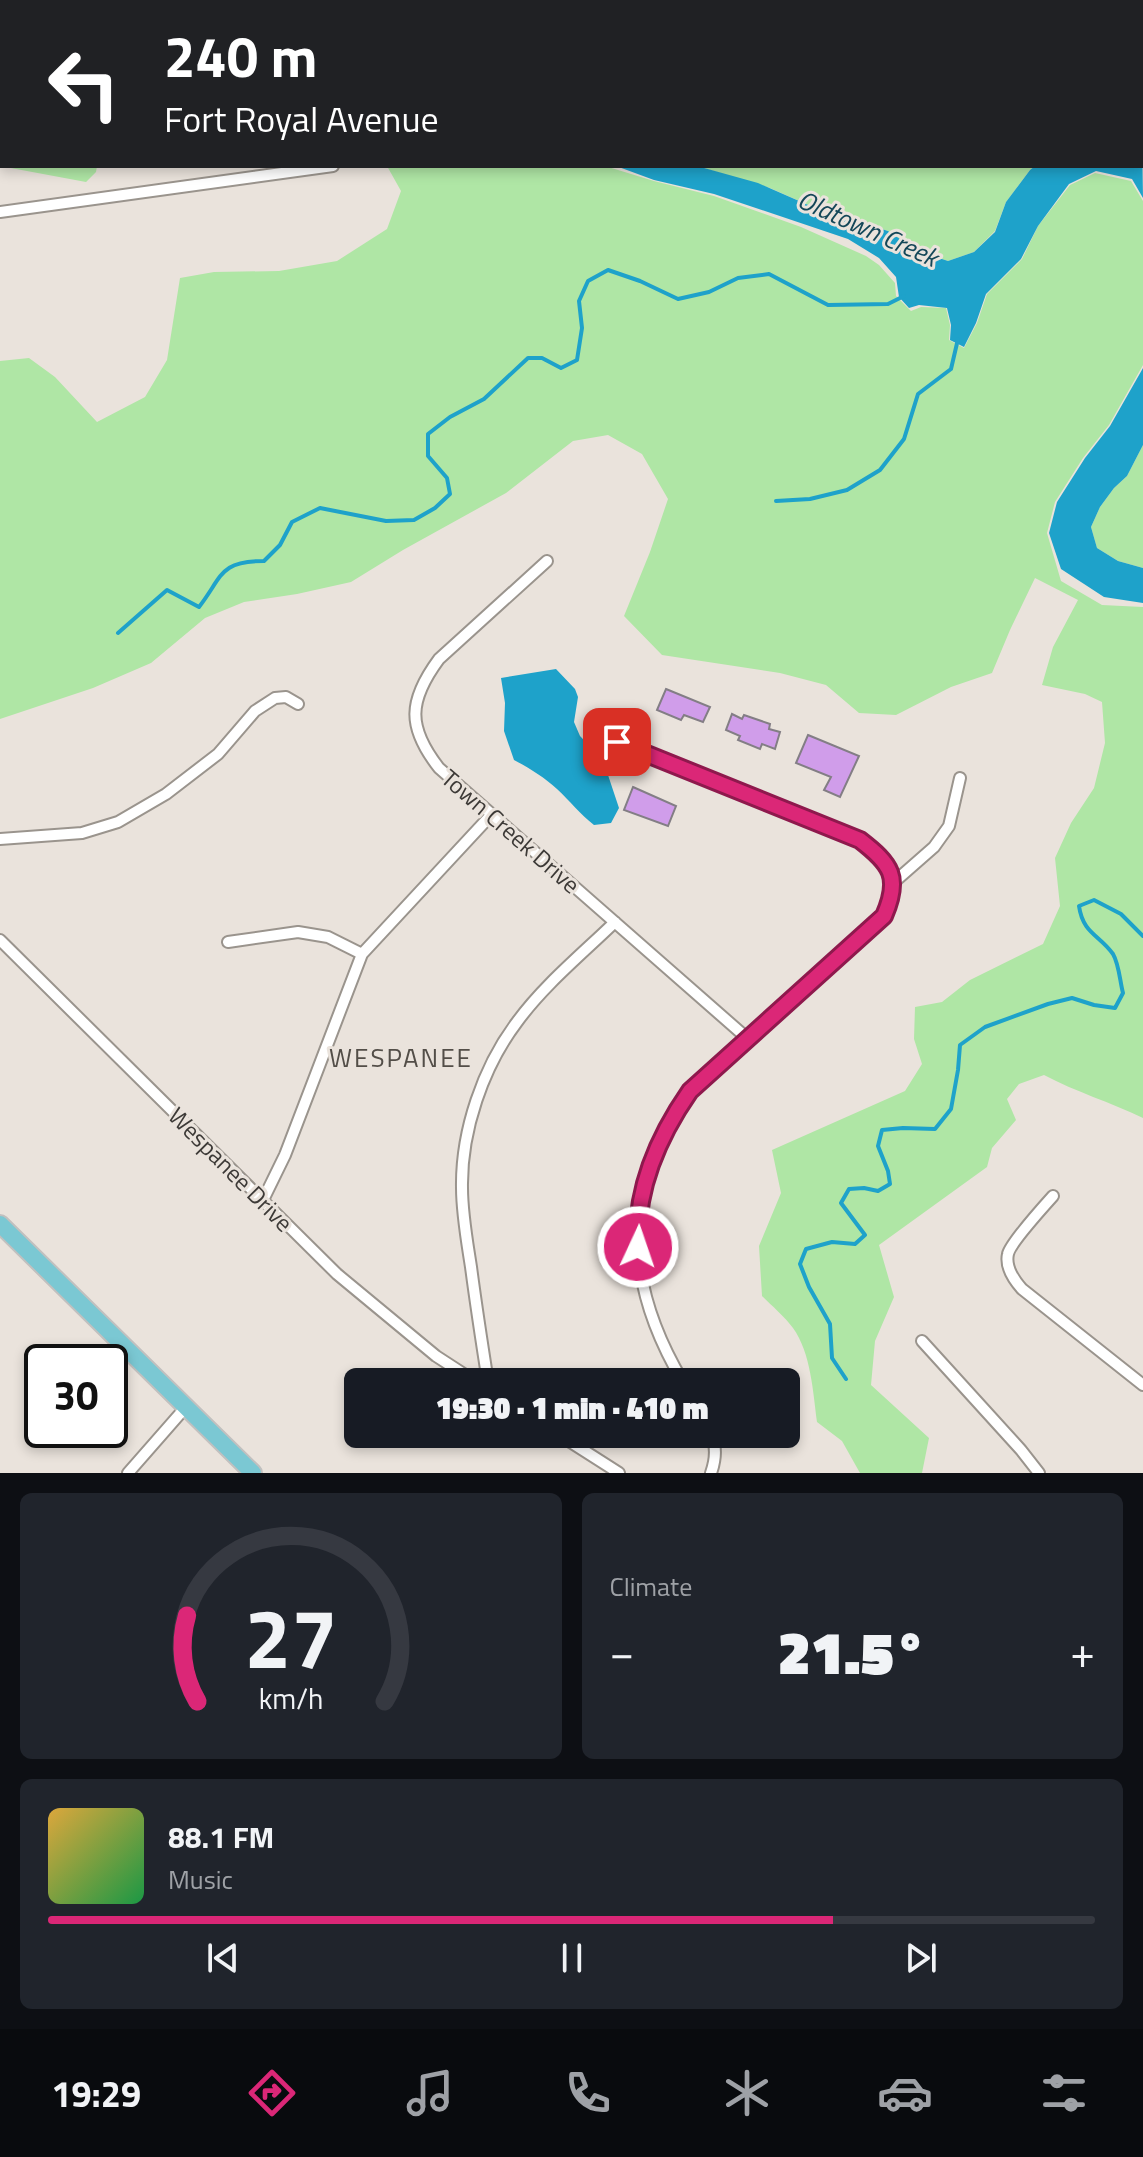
<!DOCTYPE html>
<meta charset="utf-8">
<style>
:root{--surface:#171b24;--page:#20242c;--text:#f1f3f6;--muted:#9ea1a6;--line:#363941;--accent:#db2777}
body{margin:0;font-family:"Titillium Web",sans-serif;background:var(--page);color:var(--text);height:100vh;display:flex;flex-direction:column;font-size:30px;white-space:nowrap}
*{box-sizing:border-box;margin:0}
p{font-size:26px;color:var(--muted)}
.icon{flex:none;width:44px;height:44px;fill:none;stroke:currentColor;stroke-width:2;stroke-linecap:round;stroke-linejoin:round}
.map{position:relative;height:1473px;overflow:hidden}
.sheet{display:flex;flex-direction:column;gap:20px;padding:20px;background:#0d0f14;flex:1}
.sheet>*{flex:none}
.hud{position:absolute;left:0px;top:0px;width:1144px;height:168px;box-shadow:0 4px 12px #0003;background:#202124;color:#fff;overflow:hidden}
.speed{position:absolute;left:24px;top:1344px;display:flex;gap:16px;font-size:40px;font-weight:700;text-align:center}
.speed>*{display:grid;place-content:center;width:104px;height:104px;border-radius:50%;background:var(--surface);box-shadow:0 4px 12px #0003;line-height:1}
.speed .limit{border:4px solid #111;border-radius:12px;background:#fff;color:#111}
.pin{position:absolute;display:grid;place-items:center;width:68px;height:68px;color:#fff;margin:-34px;border-radius:16px;box-shadow:0 4px 12px #0006}
.me{position:absolute;width:88px;margin:-44px;rotate:3deg;stroke-linejoin:round;filter:drop-shadow(0 0 6px #0008)}
.turn{display:flex;align-items:center;gap:28px;height:168px;padding:0 32px;font-size:36px}
.turn .icon{width:104px;height:104px;stroke-width:2.5}
.turn b{display:block;font-size:56px;line-height:68px}
.big{font-size:60px;font-weight:800;line-height:1.1}
.sheet .widget{flex:1;display:flex;flex-direction:column;justify-content:center;gap:12px;min-width:0;padding:0 28px;border-radius:12px;background:var(--page)}
.sheet .dial{align-items:center;gap:0}
.dial svg{height:208px;overflow:visible;fill:none;stroke:var(--line);stroke-width:7;stroke-linecap:round;text-anchor:middle}
.dial text{fill:var(--text);stroke:none}
.song{display:flex;align-items:center;gap:24px}
.cover{width:96px;height:96px;border-radius:12px;background:linear-gradient(135deg,hsl(40 70% 55%),hsl(140 70% 35%))}
.played{height:8px;border-radius:4px;background:linear-gradient(90deg,var(--accent) 75%,var(--line) 75%)}
.keys{display:flex;justify-content:space-around;direction:ltr}
.heat{display:flex;justify-content:space-between;align-items:center;font-size:44px;direction:ltr}
.sheet .tiles{flex:1;display:grid;gap:20px;grid-template-columns:1fr 1fr}
.widget:last-child{grid-column:span 2}
.trip{position:absolute;left:344px;top:1368px;width:456px;height:80px;border-radius:12px;background:var(--surface);box-shadow:0 4px 12px #0003;font-weight:800;line-height:80px;text-align:center}
.tabs{display:flex;height:128px;justify-content:space-around;align-items:center;background:#090b0e;color:var(--muted)}
.tabs .icon{width:56px;height:56px}
.tabs .current{color:var(--accent)}
.tabs b{font-size:36px;color:var(--text)}
.map>svg:first-child{display:block}
.green{fill:#afe6a5}
.water{fill:#1ea2ca}
.lines{fill:none;stroke-linecap:round;stroke-linejoin:round}
.stream{stroke:#1ea2ca;stroke-width:4}
.building{fill:#d09dea;stroke:#837e85;stroke-width:2}
.minor-casing{stroke:#9a948d;stroke-width:14}
.primary-casing{stroke:#c1c0bf;stroke-width:20}
.minor{stroke:#fff;stroke-width:10}
.primary{stroke:#7bc8d3;stroke-width:16}
.route-casing{stroke:#8e194d;stroke-width:20}
.route{stroke:#db2777;stroke-width:14}
.labels{text-anchor:middle;dominant-baseline:central;stroke-width:6;stroke-linejoin:round;paint-order:stroke}
.street-label{font-size:24px;fill:#3d3a37;stroke:#eae3dc}
.water-label{font-size:26px;font-style:italic;fill:#144758;stroke:#eae3dc}
.neighbourhood-label{font-size:26px;letter-spacing:2px;fill:#534e48;stroke:#eae3dc}
</style>
<div class="map">
<svg width="1143" height="1473" viewBox="0 0 1143 1473">
<rect width="100%" height="100%" fill="#eae3dc"/>
<!-- green -->
<path class="green" d="M 0,0 L 520,0 L 521,2 L 2,2 L 2,166 L 97,166 L 96,172 L 86,182 L 0,166 Z
M 549,0 L 1143,0 L 1143,135 L 1142,2 L 549,2 Z
M 387,166 L 605,166 L 654,181 L 714,196 L 801,227 L 866,256 L 879,265 L 895,283 L 896,296 L 911,311 L 921,307 L 946,308 L 950,325 L 949,340 L 964,348 L 977,323 L 987,294 L 1022,259 L 1038,226 L 1070,185 L 1095,173 L 1131,181 L 1143,201 L 1143,365 L 1109,425 L 1083,458 L 1055,502 L 1047,533 L 1061,581 L 1102,605 L 1143,607 L 1143,1118 C 1110,1102 1076,1092 1044,1075 L 1019,1084 L 1007,1099 L 1016,1120 L 992,1148 L 987,1167 L 879,1245 L 894,1297 L 875,1341 L 871,1385 L 929,1438 L 922,1473 L 860,1473 L 842,1441 L 817,1422 C 813,1392 811,1353 793,1328 C 785,1317 772,1306 762,1296 L 759,1246 L 781,1193 L 772,1150 L 905,1091 L 922,1064 L 914,1039 L 915,1007 L 942,1002 L 970,980 L 1043,944 L 1060,906 L 1055,858 L 1071,823 L 1094,788 L 1105,743 L 1102,702 L 1085,694 L 1042,685 L 1053,647 L 1078,600 L 1035,578 L 1010,630 L 992,673 L 951,687 L 896,715 L 859,713 L 826,685 L 780,673 L 662,655 L 624,616 L 650,552 L 668,499 L 642,454 L 608,435 L 573,441 L 506,493 L 403,550 L 351,582 L 297,594 L 244,602 L 205,618 L 151,663 L 93,688 L 0,719 L 0,361 L 29,358 L 55,377 L 97,422 L 145,397 L 167,360 L 180,278 L 214,272 L 279,271 L 337,261 L 387,229 L 401,191 Z
M 697,166 L 1035,166 L 1030,170 L 1006,202 L 995,231 L 974,252 L 948,261 L 918,251 L 888,231 L 815,208 L 770,188 Z
M 1143,445 L 1143,568 L 1118,561 L 1097,548 L 1091,527 L 1100,507 L 1114,488 L 1127,476 Z"/>
<!-- water -->
<path class="water" d="M 1142,135 L 1143,198 L 1132,179 L 1096,171 L 1069,184 L 1038,226 L 1021,259 L 986,294 L 976,323 L 964,347 L 950,340 L 951,325 L 947,308 L 919,305 L 909,308 L 899,297 L 896,277 L 879,258 L 848,239 L 714,194 L 654,180 L 616,166 L 697,166 L 758,183 L 815,208 L 888,231 L 918,251 L 948,261 L 974,252 L 995,232 L 1006,202 L 1030,170 L 1035,166 L 1142,166 Z
M 1143,368 L 1143,445 L 1127,476 L 1114,488 L 1100,507 L 1091,527 L 1097,548 L 1118,561 L 1143,568 L 1143,603 L 1104,597 L 1061,569 L 1049,533 L 1057,502 L 1085,458 L 1110,426 Z
M 556,669 L 575,689 L 578,697 L 574,722 L 580,736 L 603,760 L 619,808 L 611,823 L 594,825 C 580,814 570,801 557,789 C 544,777 529,768 514,760 L 504,731 L 505,703 L 501,678 Z"/>
<g class="lines">
<!-- stream -->
<path class="stream" d="M 776,501 L 810,499 L 847,490 L 880,470 L 904,439 L 918,394 L 951,369 L 958,339
M 118,633 L 167,590 L 199,607 C 223,576 219,561 264,561 L 280,545 L 292,522 L 320,508 L 386,521 L 414,520 L 435,508 L 450,494 L 447,478 L 428,456 L 428,434 L 450,417 L 484,399 L 528,358 L 542,358 L 561,368 L 577,360 L 582,328 L 579,301 L 588,281 L 608,270 L 640,281 L 678,299 L 709,292 L 738,278 L 769,274 L 828,305 L 888,304 L 904,296
M 846,1379 L 832,1358 L 830,1324 L 809,1287 L 800,1264 L 806,1249 L 832,1242 L 855,1244 L 865,1235 L 841,1203 L 849,1189 L 864,1188 L 878,1191 L 890,1184 L 888,1171 L 878,1146 L 882,1130 L 903,1128 L 935,1129 L 951,1109 L 958,1070 L 960,1045 L 985,1027 L 1048,1004 L 1072,998 L 1094,1005 L 1115,1008 L 1123,993 C 1120,982 1119,964 1113,954 C 1100,935 1083,934 1079,906 L 1094,900 L 1121,914 L 1143,936"/>
</g>
<!-- building -->
<path class="building" d="M 666,689 L 710,707 L 703,722 L 684,715 L 681,720 L 657,710 Z
M 732,714 L 742,719 L 744,715 L 770,724 L 769,729 L 780,732 L 775,749 L 762,744 L 760,749 L 738,740 L 740,736 L 726,730 Z
M 808,735 L 859,756 L 840,797 L 824,790 L 831,777 L 796,763 Z
M 633,787 L 676,806 L 668,826 L 624,810 Z"/>
<g class="lines">
<!-- minor casing -->
<g class="minor-casing">
<path id="minor" d="M 0,212 L 333,166
M 547,561 L 439,659 C 408,701 407,727 439,768 L 748,1039
M 617,742 L 860,840 C 892,864 901,877 884,916 L 690,1091 C 622,1190 622,1279 683,1382
M 0,839 L 82,833 L 118,822 L 166,794 L 218,754 L 255,711 L 275,698 L 286,697 L 298,704
M 893,883 L 934,847 L 949,826 L 960,778
M 0,940 L 337,1274 L 436,1356 L 476,1382
M 228,942 L 298,932 L 328,937 L 362,954
M 1053,1196 C 1044,1206 1010,1244 1008,1254 C 1005,1267 1014,1280 1022,1289 L 1143,1385
M 263,1200 L 285,1155 L 362,954 L 492,814
M 922,1341 L 1021,1450 L 1039,1473
M 488,1382 C 482,1344 476,1305 471,1267 C 467,1241 462,1214 462,1188 C 461,1131 483,1067 517,1022 C 544,985 582,954 615,922
M 558,1434 L 619,1473
M 711,1434 C 717,1447 716,1459 711,1473
M 128,1473 L 185,1408"/>
</g>
<!-- primary casing -->
<g class="primary-casing">
<path id="primary" d="M 0,1224 L 253,1473"/>
</g>
<!-- minor -->
<use href="#minor" class="minor"/>
<!-- primary -->
<use href="#primary" class="primary"/>
</g>
<g class="lines">
<!-- route casing -->
<g class="route-casing">
<path id="route" d="M 617,742 L 860,840 C 891,864 901,877 884,916 L 690,1091 C 658,1137 635,1190 638,1247"/>
</g>
<!-- route -->
<use href="#route" class="route"/>
</g>
<g class="labels">
<!-- street labels -->
<g class="street-label">
<text transform="translate(511 831) rotate(41)">Town Creek Drive</text>
<text transform="translate(231 1169) rotate(45)">Wespanee Drive</text>
</g>
<!-- water labels -->
<g class="water-label">
<text transform="translate(868 228) rotate(24)">Oldtown Creek</text>
</g>
<!-- neighbourhood labels -->
<g class="neighbourhood-label">
<text x="401" y="1057">WESPANEE</text>
</g>
</g>
</svg>
<div class="speed"><div class="limit">30</div></div>
<div class="pin" style="left:617px;top:742px;background:#d93025"><svg class="icon" aria-label="arrive" viewBox="0 0 24 24"><path d="M6 21V4h12l-3 4 3 4H6"/></svg></div>
<svg class="me" style="left:638px;top:1247px" viewBox="-20 -20 40 40"><circle r="17" fill="#db2777" stroke="#fff" stroke-width="3"/><path d="M0-11L8 9 0 5-8 9z" fill="#fff"/></svg>
<div class="trip">19:30 · 1 min · 410 m</div>
<div class="hud">
<div class="turn"><svg class="icon" aria-label="left" viewBox="0 0 24 24"><path d="M17 20v-9H6M10 6l-5 5 5 5"/></svg><div><b>240 m</b>Fort Royal Avenue</div></div>
</div>
</div>
<section class="sheet">
<div class="tiles">
<div class="widget dial"><svg viewBox="0 0 100 80">
<path d="M14 69A42 42 0 1 1 86 69"/>
<path d="M14 69A42 42 0 0 1 10 36" stroke="#db2777"/>
<text x="50" y="56" font-size="32" font-weight="700">27</text>
<text x="50" y="72" font-size="11">km/h</text>
</svg></div>
<div class="widget"><p>Climate</p>
<div class="heat"><a>−</a><b class="big">21.5°</b><a>+</a></div>
</div>
<div class="widget">
<div class="song"><i class="cover"></i><div><b>88.1 FM</b><p>Music</p></div></div>
<div class="played"></div>
<div class="keys"><svg class="icon" aria-label="previous" viewBox="0 0 24 24"><path d="M18 5L8 12l10 7zM5 5v14"/></svg><svg class="icon" aria-label="pause" viewBox="0 0 24 24"><path d="M8 5v14M16 5v14"/></svg><svg class="icon" aria-label="next" viewBox="0 0 24 24"><path d="M6 5l10 7-10 7zM19 5v14"/></svg></div>
</div>
</div>
</section>
<nav class="tabs">
<b>19:29</b>
<svg class="icon current" aria-label="directions" viewBox="0 0 24 24"><path d="M12 3l9 9-9 9-9-9zM9 14v-3h6M13 9l2 2-2 2"/></svg>
<svg class="icon" aria-label="music" viewBox="0 0 24 24"><path d="M9 18V5l10-2v13"/><circle cx="6" cy="18" r="3"/><circle cx="16" cy="16" r="3"/></svg>
<svg class="icon" aria-label="phone" viewBox="0 0 24 24"><path d="M5 4h4l2 5-3 2q2 4 5 5l2-3 5 2v4C11 20 4 13 5 4z"/></svg>
<svg class="icon" aria-label="climate" viewBox="0 0 24 24"><path d="M12 3v18M4 7l16 10M4 17L20 7"/></svg>
<svg class="icon" aria-label="car" viewBox="0 0 24 24"><path d="M5 17H2v-5l4-1 3-4h7l3 4 3 1v5h-3M9 17h6M6 11h13"/><circle cx="7" cy="17" r="2"/><circle cx="17" cy="17" r="2"/></svg>
<svg class="icon" aria-label="filters" viewBox="0 0 24 24"><path d="M4 7h16M4 17h16"/><circle cx="9" cy="7" r="2"/><circle cx="15" cy="17" r="2"/></svg>
</nav>
